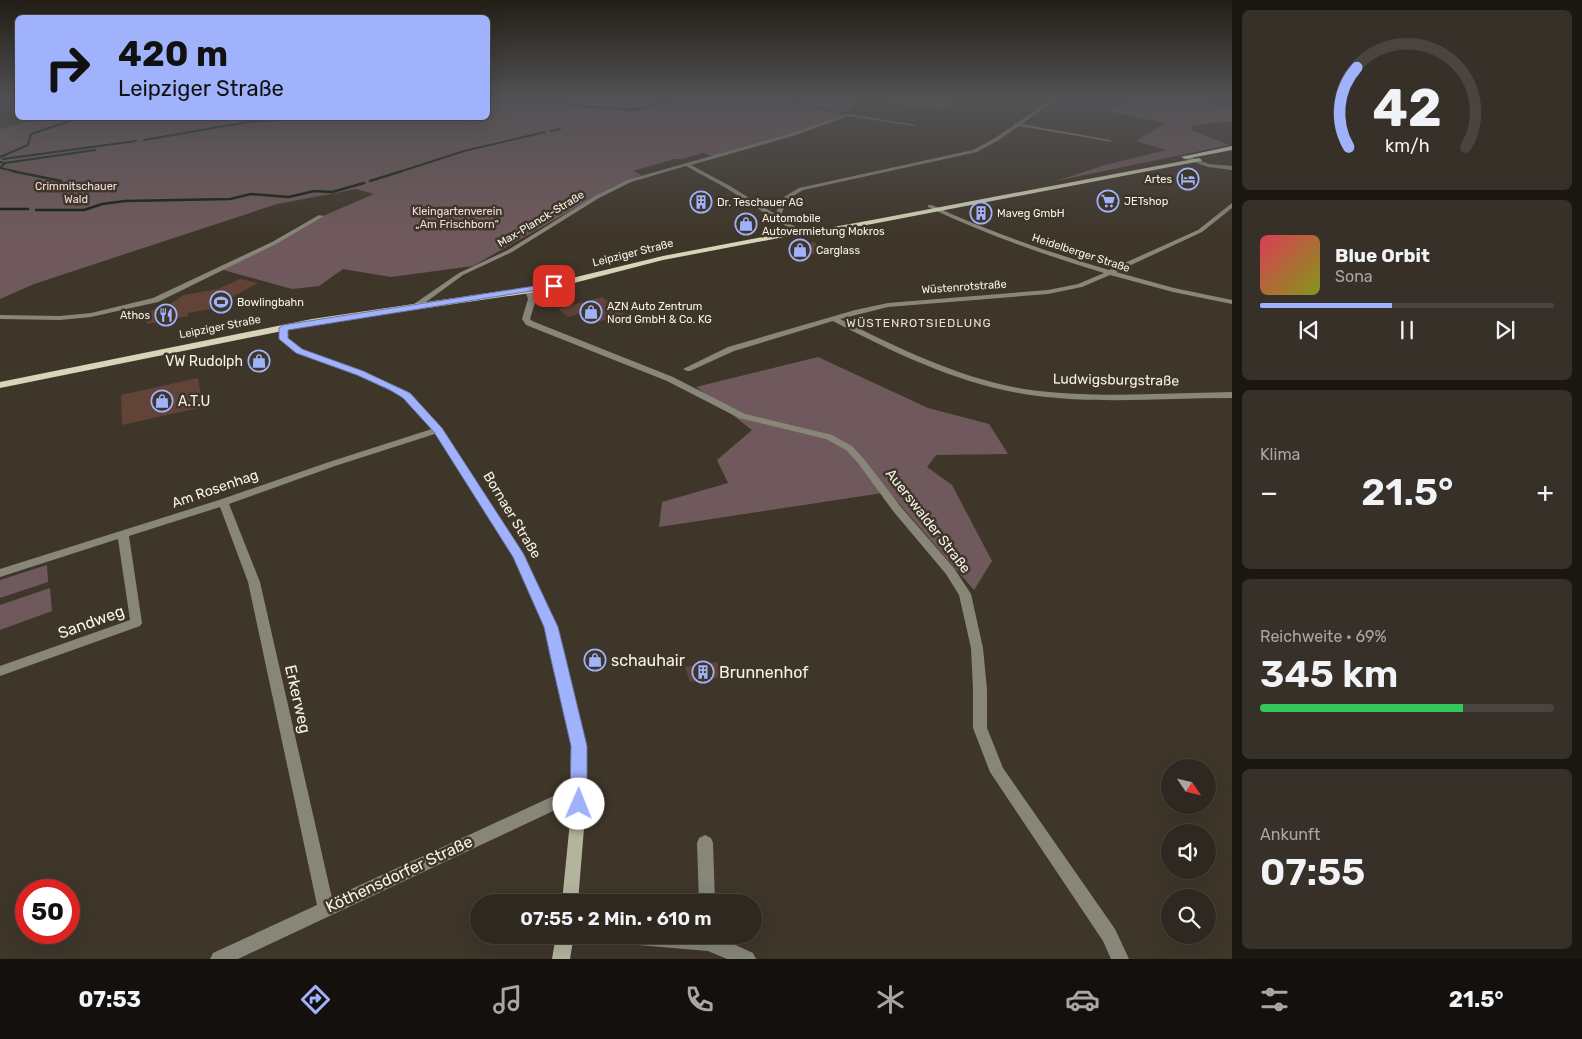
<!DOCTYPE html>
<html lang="de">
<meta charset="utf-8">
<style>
:root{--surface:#2f2820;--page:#373029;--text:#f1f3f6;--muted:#a7a6a5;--line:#4a443e;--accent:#a1b2fd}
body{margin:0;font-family:Rubik,sans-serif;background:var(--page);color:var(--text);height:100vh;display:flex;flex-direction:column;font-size:19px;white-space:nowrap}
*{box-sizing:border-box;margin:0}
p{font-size:16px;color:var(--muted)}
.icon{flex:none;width:28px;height:28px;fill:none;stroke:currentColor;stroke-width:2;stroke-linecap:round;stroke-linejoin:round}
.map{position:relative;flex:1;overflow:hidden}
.details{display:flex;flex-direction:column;gap:10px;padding:10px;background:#1a1612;width:350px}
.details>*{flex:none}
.banner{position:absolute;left:15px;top:15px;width:475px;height:105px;border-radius:8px;box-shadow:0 5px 20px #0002,0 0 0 1px var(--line);background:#a1b2fd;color:#111;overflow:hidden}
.needle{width:32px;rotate:125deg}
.buttons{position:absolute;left:1161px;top:759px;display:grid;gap:10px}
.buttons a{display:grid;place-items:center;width:55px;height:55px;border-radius:50%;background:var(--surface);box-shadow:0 5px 20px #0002,0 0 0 1px var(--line);font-size:25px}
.speed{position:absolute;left:15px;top:879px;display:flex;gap:10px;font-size:25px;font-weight:700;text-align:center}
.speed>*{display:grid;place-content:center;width:65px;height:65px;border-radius:50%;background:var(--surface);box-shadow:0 5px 20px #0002,0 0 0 1px var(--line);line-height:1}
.speed .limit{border:8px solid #d22;background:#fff;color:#111}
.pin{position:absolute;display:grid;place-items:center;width:42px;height:42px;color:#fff;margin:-21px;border-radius:10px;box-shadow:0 2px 8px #0006}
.me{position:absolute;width:55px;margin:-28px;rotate:1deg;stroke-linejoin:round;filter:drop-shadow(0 0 4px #0008)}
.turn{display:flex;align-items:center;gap:18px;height:105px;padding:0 20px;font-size:22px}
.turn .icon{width:65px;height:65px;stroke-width:2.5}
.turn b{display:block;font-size:35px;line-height:42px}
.big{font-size:38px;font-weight:600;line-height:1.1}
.details .widget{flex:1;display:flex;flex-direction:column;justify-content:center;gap:8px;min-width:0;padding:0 18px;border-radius:8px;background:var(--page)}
.details .dial{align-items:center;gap:0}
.dial svg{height:130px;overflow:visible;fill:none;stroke:var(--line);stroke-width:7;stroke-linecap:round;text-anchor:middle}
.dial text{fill:var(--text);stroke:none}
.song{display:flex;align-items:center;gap:15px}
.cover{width:60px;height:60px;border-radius:8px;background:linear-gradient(135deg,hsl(350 70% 55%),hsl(70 70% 35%))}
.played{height:5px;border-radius:2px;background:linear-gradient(90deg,var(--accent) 45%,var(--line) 45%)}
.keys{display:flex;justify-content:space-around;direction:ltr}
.heat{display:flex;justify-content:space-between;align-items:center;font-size:28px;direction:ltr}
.charge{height:8px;border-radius:4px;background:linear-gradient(90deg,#34c759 69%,var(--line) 0)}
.trip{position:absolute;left:470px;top:894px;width:292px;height:50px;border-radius:25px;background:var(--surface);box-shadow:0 5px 20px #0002,0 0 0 1px var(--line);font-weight:600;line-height:50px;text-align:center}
.tab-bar{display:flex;height:80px;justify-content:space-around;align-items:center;background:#13100d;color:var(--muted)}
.tab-bar .icon{width:35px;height:35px}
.tab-bar .current{color:var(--accent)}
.tab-bar b{font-size:22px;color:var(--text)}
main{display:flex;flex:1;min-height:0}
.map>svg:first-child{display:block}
.green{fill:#70595c}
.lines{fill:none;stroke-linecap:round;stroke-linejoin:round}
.stream-far1{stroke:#12220c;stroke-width:2}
.stream{stroke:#12220c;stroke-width:2.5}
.building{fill:#614338}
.street{fill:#878679;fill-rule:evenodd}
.secondary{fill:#b4b39d;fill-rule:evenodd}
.primary{fill:#d6d5b8;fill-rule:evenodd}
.highway{fill:#f5f4d1;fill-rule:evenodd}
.route{fill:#a1b2fd;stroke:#6974a4}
.labels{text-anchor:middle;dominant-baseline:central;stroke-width:5;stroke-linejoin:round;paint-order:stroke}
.far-poi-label{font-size:11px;fill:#f8f2ea;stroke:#3f362a;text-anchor:start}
.far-park-label{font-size:11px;fill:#f7dcdf;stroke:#3f362a}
.far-street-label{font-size:11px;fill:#f8f2ea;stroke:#3f362a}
.far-neighbourhood-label{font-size:12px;letter-spacing:1px;fill:#eaded0;stroke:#3f362a}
.poi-label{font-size:14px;fill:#f8f2ea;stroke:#3f362a;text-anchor:end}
.street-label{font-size:14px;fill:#f8f2ea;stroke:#3f362a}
.near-street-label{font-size:16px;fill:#f8f2ea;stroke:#3f362a}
.near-poi-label{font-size:16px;fill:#f8f2ea;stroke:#3f362a;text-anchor:start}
</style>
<main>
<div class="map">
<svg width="1232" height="959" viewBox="0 0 1232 959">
<rect width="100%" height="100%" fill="#3f362a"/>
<!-- green -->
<path class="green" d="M 488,99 L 775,99 L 845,115 L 802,131 L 744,148 L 712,156 L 703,153 L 682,159 L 675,159 L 633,171 L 642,175 L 614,186 L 473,266 L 391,277 L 343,269 L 319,286 L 292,289 L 223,270 L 323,216 L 374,194 L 356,189 L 277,204 L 34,284 L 0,299 L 0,129 L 44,118 L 488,118 Z
M 781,99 L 865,99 L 846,113 Z
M 866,99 L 958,99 L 942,110 Z
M 1129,99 L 1219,99 L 1204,103 L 1232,109 L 1232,121 L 1193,125 L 1192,130 L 1229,145 L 1056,181 L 1105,165 L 1166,150 L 1136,141 L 1166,123 L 1108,111 Z
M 818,357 L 928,408 L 989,424 L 1008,454 L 936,455 L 927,467 L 952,485 L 992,561 L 974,590 L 889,492 L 659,527 L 662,502 L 728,483 L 717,460 L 752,430 L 696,387 Z
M 47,565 L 48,582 L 0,598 L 0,580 Z
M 50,588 L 52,611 L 0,630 L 0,605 Z"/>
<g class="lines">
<!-- stream-far1 -->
<path class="stream-far1" d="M 488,103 L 564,103 L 574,105
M 579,106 L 633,110 L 676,99
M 551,131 L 560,129
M 144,140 L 248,122 L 305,118
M 0,157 L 28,145 L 31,134 L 79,118
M 3,159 L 136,141
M 0,162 L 5,163 L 0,168 L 18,172
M 5,163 L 95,150
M 399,172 L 464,151 L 545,132"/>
<!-- stream -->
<path class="stream" d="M 12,171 L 61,181
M 370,181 L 402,171
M 0,209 L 28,209
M 36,210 L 84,210 L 102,204 L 125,201 L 230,199 L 251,194 L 289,197 L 314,191 L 332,192 L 364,183"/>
</g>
<!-- building -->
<path class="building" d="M 814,242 L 827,251 L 813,254 L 800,245 Z
M 240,279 L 258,283 L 215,306 L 216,308 L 188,313 L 188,316 L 147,324 L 146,314 L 156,308 L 165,307 L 184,295 L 218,289 Z
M 602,297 L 625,314 L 591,324 L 578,314 L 568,317 L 558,309 Z
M 198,378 L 203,407 L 122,425 L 121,395 Z
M 717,662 L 722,677 L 690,682 L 685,667 Z"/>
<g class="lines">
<!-- street -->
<path class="street" d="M 1052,99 L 1056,99 L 1022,124 L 1110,140 L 1112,142 L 1019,126 L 999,140 L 977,152 L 803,190 L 788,199 L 780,217 L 802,231 L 802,233 L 800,234 L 774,219 L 726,188 L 686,166 L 631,182 L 599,198 L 512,252 L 463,275 L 418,308 L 411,306 L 459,273 L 508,250 L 595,196 L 627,180 L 789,134 L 848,114 L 916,125 L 914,126 L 848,116 L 793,136 L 691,165 L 730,186 L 775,214 L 784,197 L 799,188 L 973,150 L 995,138 L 1014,125 L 1014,123 L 1017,123 Z
M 1185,155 L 1209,164 L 1232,166 L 1232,170 L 1208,167 L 1183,158 Z
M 1232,203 L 1232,208 L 1202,232 L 1116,272 L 1174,288 L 1232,300 L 1232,304 L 1173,292 L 1110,275 L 1082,287 L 1048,294 L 888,307 L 840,319 C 898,348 959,378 1024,389 C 1092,399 1163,393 1232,392 L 1232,398 C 1163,398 1092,405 1024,394 C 956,383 893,352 833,321 L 734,351 L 690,371 L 687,371 L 683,369 L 728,347 L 855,310 L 888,303 L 1048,290 L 1078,284 L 1104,273 C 1044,255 985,234 928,207 L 928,205 L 932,205 C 989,232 1049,252 1109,270 L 1198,230 Z
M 319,215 L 324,216 L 276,244 L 158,302 L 91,317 L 60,320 L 0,319 L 0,315 L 60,316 L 91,313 L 153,298 L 272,242 Z
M 526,288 L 532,288 L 536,299 L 530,319 L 532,321 L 673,377 L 745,414 L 832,435 L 852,446 L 864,459 L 901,507 L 954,568 L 971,594 L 983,648 L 987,689 L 987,728 L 1003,768 L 1115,929 L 1129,959 L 1111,959 L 1103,941 L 990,772 L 973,728 L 973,689 L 971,648 L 959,595 L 946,574 L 893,511 L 858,463 L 846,450 L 826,439 L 739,418 L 667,381 L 526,325 L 522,319 L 528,299 L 525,290 Z
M 438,427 L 441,428 L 443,430 L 441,432 L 335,466 L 229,504 L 260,582 L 332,898 L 575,786 L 580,784 L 585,786 L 587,791 L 585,796 L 238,959 L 210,959 L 213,953 L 317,905 L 248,582 L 220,507 L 129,536 L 142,623 L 140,626 L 0,676 L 0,666 L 130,620 L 118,539 L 0,577 L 0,569 L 219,500 L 329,462 Z
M 705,835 L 711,838 L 713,843 L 715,902 L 699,902 L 697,843 L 699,838 Z
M 617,935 L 718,935 L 718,937 L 753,953 L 756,959 L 727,959 L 708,951 L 626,944 L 620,941 Z"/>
<!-- secondary -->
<path class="secondary" d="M 280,326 L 286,326 L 288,338 L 302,349 L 363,371 L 410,393 L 441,428 L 525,556 L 557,627 L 586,746 L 587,791 L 578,902 L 562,902 L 573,791 L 572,746 L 545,627 L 514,557 L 434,432 L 404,397 L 357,375 L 296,353 L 280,339 Z
M 556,935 L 574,935 L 570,959 L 552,959 Z"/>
<!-- primary -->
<path class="primary" d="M 1199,158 L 1202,160 L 1201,161 L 872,224 L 811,235 L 800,234 L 663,260 L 543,291 L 312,325 L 0,388 L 0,382 L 312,319 L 543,285 L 663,256 L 800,230 L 811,231 L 872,220 Z"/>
<!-- highway -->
<path class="highway" d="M 1232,146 L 1232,150 L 1185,159 L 1181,157 Z"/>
</g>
<!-- sky -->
<linearGradient id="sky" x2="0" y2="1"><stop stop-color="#231e17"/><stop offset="0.42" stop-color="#525255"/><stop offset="1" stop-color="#525255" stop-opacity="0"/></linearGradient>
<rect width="1232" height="233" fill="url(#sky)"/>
<!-- route -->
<path class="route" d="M 554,283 L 557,286 L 556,287 L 288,330 L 288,338 L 302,349 L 363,371 L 410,393 L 442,428 L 523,553 L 558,627 L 565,655 L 587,746 L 587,804 L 585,810 L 579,812 L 573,810 L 570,804 L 571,746 L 550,655 L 544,627 L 513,557 L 434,432 L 403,398 L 390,390 L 357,375 L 296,353 L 279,339 L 279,328 L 283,325 Z"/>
<!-- icons -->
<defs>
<g id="hotel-ring" transform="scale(1.125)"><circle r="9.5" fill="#3f362a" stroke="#a1b2fd" stroke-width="1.5"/><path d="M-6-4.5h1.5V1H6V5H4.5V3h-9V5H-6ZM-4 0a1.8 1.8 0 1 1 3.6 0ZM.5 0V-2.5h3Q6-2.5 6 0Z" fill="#a1b2fd"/></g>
<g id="supermarket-ring" transform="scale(1.125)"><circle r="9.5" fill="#3f362a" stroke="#a1b2fd" stroke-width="1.5"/><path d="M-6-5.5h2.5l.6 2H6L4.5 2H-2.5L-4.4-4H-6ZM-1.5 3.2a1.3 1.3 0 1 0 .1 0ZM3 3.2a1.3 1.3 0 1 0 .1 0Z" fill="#a1b2fd"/></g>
<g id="building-ring" transform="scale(1.125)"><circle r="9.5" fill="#3f362a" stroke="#a1b2fd" stroke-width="1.5"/><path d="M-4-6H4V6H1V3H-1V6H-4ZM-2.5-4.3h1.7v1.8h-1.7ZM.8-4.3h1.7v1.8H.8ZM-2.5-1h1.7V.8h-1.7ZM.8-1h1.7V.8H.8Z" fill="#a1b2fd"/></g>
<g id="shop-ring" transform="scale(1.125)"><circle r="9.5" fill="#3f362a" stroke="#a1b2fd" stroke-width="1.5"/><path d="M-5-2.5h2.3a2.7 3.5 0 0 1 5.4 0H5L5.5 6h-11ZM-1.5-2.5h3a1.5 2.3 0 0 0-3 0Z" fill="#a1b2fd"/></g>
<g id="stadium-ring" transform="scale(1.125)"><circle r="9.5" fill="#3f362a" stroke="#a1b2fd" stroke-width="1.5"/><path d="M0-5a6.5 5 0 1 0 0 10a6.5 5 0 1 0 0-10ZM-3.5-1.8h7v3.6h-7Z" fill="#a1b2fd"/></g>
<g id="restaurant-ring" transform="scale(1.125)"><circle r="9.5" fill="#3f362a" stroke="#a1b2fd" stroke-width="1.5"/><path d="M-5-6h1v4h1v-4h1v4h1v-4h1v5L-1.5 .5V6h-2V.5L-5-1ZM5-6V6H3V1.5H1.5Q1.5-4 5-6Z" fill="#a1b2fd"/></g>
</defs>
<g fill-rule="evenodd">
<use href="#hotel-ring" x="1188" y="179"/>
<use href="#supermarket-ring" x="1108" y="201"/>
<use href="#building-ring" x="701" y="202"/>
<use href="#building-ring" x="981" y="213"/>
<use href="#shop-ring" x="746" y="224"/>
<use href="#shop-ring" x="800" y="250"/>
<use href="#stadium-ring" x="221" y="302"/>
<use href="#shop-ring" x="591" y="312"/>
<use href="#restaurant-ring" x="166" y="315"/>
<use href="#shop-ring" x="259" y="361"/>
<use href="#shop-ring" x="162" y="401"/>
<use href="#shop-ring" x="595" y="660"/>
<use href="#building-ring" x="703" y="672"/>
</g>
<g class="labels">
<!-- far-poi labels -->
<g class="far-poi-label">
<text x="1172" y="179" text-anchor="end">Artes</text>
<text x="1124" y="201">JETshop</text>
<text x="717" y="202">Dr. Teschauer AG</text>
<text x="997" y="213">Maveg GmbH</text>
<text x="762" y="218">Automobile<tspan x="762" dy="13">Autovermietung Mokros</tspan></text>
<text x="816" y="250">Carglass</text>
<text x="237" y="302">Bowlingbahn</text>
<text x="607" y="306">AZN Auto Zentrum<tspan x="607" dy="13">Nord GmbH &amp; Co. KG</tspan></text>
<text x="150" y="315" text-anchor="end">Athos</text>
</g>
<!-- far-park labels -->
<g class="far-park-label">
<text x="76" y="186">Crimmitschauer<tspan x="76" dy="13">Wald</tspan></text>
<text x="457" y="211">Kleingartenverein<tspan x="457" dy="13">„Am Frischborn“</tspan></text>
</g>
<!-- far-street labels -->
<g class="far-street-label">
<text transform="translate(541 219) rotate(-31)">Max-Planck-Straße</text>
<text transform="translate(633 253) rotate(-14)">Leipziger Straße</text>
<text transform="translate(1081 253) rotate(18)">Heidelberger Straße</text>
<text transform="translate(964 287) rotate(-4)">Wüstenrotstraße</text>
<text transform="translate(220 327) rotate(-11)">Leipziger Straße</text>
</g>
<!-- far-neighbourhood labels -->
<g class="far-neighbourhood-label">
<text x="919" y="323">WÜSTENROTSIEDLUNG</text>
</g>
<!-- poi labels -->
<g class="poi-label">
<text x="243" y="361">VW Rudolph</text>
<text x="178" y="401" text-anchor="start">A.T.U</text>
</g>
<!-- street labels -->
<g class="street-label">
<text transform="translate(1116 380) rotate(1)">Ludwigsburgstraße</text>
<text transform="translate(215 489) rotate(-19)">Am Rosenhag</text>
<text transform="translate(512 515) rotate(59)">Bornaer Straße</text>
<text transform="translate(928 521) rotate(52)">Auerswalder Straße</text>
</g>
<!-- near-street labels -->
<g class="near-street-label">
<text transform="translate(91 622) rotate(-20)">Sandweg</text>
<text transform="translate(298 699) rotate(77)">Erkerweg</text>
<text transform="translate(399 874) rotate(-25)">Köthensdorfer Straße</text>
</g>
<!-- near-poi labels -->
<g class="near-poi-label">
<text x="611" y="660">schauhair</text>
<text x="719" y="672">Brunnenhof</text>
</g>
</g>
</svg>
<div class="buttons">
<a><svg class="needle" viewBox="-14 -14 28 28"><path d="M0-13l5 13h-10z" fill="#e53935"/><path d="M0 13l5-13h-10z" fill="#a7a6a5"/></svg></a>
<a><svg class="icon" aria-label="sound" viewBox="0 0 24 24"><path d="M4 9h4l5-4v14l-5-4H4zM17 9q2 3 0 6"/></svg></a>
<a><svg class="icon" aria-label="search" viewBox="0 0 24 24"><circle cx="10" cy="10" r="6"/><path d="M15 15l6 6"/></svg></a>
</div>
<div class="speed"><div class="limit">50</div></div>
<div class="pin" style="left:554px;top:286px;background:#d93025"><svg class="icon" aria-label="arrive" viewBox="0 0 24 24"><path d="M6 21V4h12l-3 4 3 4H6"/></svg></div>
<svg class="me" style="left:579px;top:804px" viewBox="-20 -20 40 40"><circle r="19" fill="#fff"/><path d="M0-13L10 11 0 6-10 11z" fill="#a1b2fd"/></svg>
<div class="trip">07:55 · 2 Min. · 610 m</div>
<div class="banner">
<div class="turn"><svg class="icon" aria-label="right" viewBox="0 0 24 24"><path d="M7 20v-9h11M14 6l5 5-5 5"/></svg><div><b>420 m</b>Leipziger Straße</div></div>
</div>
</div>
<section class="details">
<div class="widget dial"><svg viewBox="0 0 100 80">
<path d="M14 69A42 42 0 1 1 86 69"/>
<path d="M14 69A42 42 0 0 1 19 20" stroke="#a1b2fd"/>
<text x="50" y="56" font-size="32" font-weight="700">42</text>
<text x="50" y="72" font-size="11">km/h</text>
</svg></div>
<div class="widget">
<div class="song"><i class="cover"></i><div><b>Blue Orbit</b><p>Sona</p></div></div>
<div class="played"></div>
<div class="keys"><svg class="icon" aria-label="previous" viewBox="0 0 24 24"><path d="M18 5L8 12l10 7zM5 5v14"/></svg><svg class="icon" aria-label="pause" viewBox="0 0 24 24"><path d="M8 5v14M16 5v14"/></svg><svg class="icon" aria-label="next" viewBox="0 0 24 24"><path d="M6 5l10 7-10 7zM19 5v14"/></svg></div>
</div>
<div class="widget"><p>Klima</p>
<div class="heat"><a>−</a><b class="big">21.5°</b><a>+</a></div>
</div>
<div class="widget"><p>Reichweite · 69%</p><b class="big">345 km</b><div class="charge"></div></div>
<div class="widget"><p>Ankunft</p><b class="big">07:55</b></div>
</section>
</main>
<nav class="tab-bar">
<b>07:53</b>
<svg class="icon current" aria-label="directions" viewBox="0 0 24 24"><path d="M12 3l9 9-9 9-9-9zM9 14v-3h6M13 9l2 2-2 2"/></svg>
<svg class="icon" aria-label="music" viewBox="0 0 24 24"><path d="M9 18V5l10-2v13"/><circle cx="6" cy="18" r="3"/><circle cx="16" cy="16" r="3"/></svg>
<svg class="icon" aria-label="phone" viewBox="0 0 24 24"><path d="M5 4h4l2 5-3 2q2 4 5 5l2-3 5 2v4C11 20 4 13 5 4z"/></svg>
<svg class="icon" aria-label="climate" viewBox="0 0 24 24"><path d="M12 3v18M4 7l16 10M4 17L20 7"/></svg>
<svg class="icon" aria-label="car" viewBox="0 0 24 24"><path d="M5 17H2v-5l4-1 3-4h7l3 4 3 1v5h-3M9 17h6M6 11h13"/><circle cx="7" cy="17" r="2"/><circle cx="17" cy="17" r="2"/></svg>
<svg class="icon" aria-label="filters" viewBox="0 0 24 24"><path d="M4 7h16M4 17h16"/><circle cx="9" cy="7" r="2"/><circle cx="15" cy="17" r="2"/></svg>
<b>21.5°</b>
</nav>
